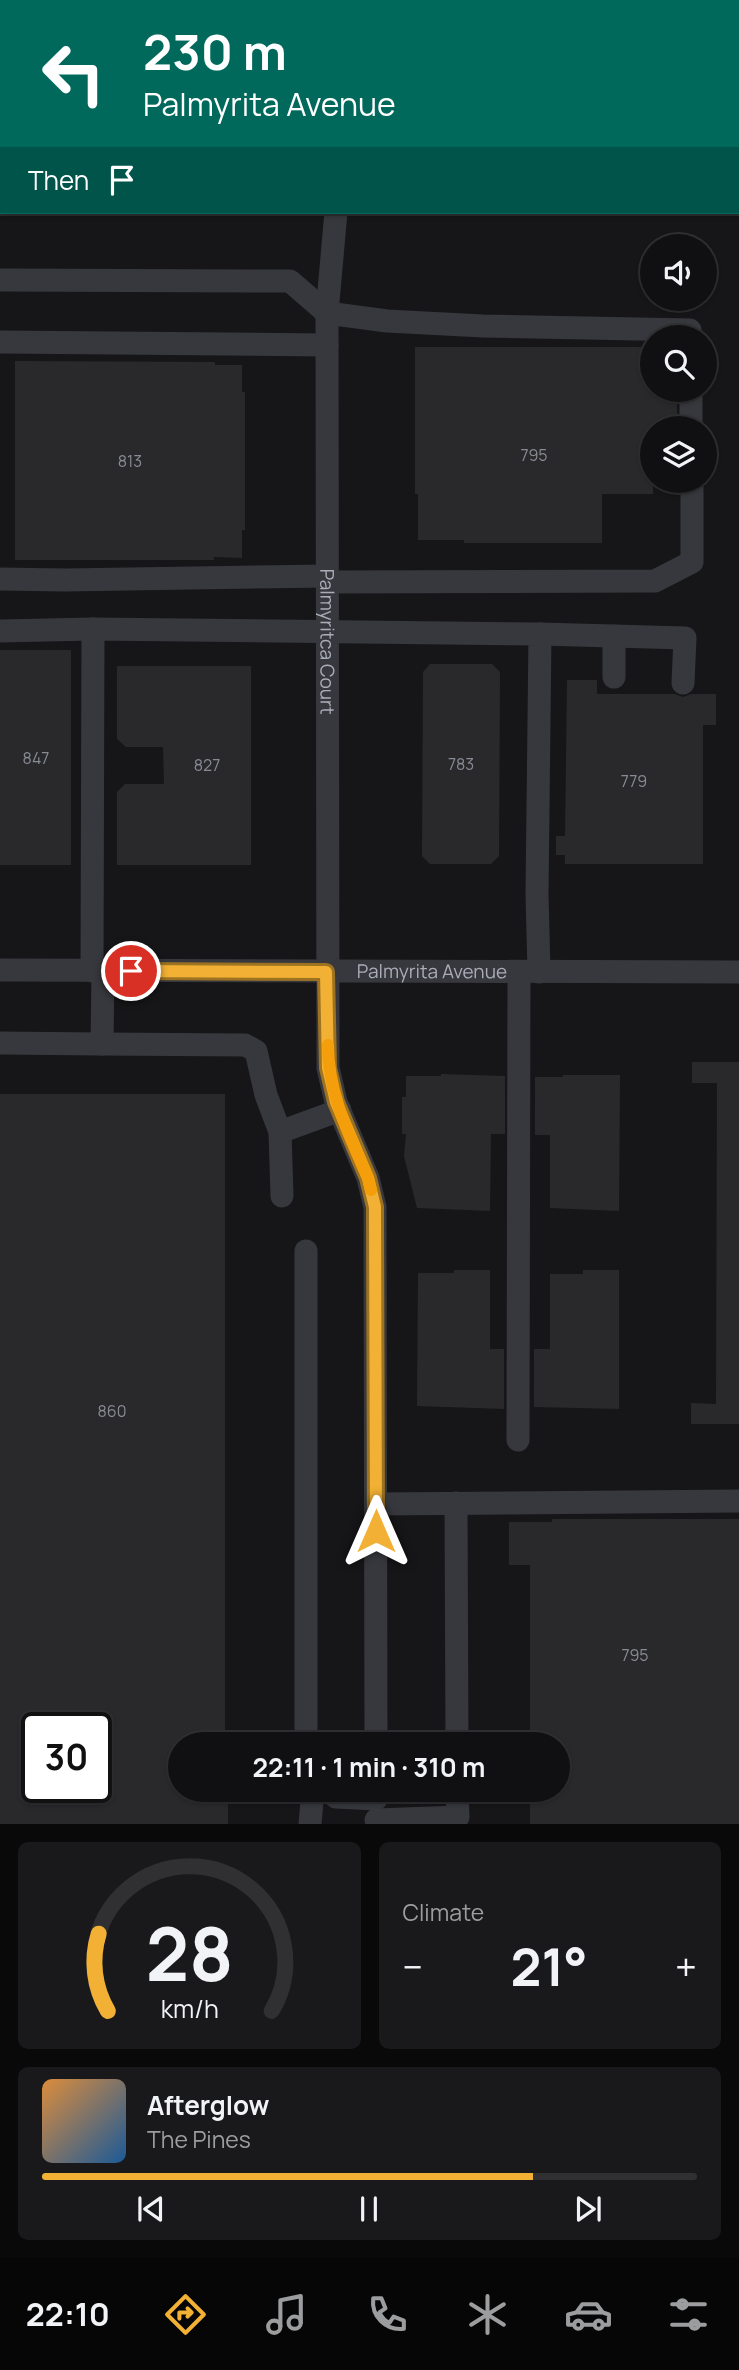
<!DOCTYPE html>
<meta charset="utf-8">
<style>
:root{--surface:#101012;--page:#19191b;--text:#f1f3f6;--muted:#9c9d9f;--line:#303032;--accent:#f2b134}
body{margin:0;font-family:Manrope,sans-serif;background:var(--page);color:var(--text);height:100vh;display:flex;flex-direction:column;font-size:26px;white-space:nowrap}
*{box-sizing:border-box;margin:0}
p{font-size:23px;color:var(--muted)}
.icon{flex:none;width:38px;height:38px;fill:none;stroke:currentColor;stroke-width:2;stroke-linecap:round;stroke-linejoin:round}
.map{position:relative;height:1824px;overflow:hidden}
.drawer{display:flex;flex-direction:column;gap:18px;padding:18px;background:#09090a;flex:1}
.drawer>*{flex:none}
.top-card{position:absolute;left:0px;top:0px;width:740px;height:214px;box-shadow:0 2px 5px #0004,0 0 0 2px var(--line);background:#00695c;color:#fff;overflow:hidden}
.fabs{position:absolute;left:640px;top:234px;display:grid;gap:14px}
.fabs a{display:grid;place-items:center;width:77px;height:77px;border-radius:50%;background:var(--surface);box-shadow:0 2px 5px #0004,0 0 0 2px var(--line);font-size:35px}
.speed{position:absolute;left:21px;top:1712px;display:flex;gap:14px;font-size:35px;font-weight:700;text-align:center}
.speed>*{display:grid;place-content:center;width:91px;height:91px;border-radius:50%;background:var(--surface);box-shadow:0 2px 5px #0004,0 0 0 2px var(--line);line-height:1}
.speed .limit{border:4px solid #111;border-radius:10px;background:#fff;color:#111}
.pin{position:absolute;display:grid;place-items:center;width:60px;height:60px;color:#fff;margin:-30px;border:4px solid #fff;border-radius:50%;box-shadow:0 2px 7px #0007}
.me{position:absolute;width:77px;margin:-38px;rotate:0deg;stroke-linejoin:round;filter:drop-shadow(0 0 5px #0008)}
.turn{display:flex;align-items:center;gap:24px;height:147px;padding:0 28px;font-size:32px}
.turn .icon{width:91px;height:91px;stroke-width:2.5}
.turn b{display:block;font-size:49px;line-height:60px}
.then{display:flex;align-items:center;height:66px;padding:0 28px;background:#0003;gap:14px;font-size:26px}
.big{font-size:52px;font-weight:700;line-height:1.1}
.drawer .card{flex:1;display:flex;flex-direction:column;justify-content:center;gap:10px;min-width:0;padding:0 24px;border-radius:10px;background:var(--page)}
.drawer .dial{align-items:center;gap:0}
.dial svg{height:182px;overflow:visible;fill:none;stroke:var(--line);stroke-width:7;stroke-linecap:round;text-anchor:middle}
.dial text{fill:var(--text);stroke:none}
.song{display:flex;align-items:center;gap:21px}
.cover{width:84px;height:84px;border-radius:10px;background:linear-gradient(135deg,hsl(30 70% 55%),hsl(210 70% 35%))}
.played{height:7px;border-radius:4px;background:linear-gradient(90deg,var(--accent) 75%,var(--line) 75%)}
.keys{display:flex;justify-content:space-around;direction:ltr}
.heat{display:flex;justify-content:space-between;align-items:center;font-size:38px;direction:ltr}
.drawer .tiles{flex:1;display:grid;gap:18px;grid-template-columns:1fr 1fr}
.card:last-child{grid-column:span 2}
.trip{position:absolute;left:168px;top:1732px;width:402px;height:70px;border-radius:35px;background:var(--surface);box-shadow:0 2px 5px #0004,0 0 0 2px var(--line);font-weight:700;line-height:70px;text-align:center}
.tabs{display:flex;height:112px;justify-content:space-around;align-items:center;background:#060607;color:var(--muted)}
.tabs .icon{width:49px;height:49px}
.tabs .current{color:var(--accent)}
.tabs b{font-size:32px;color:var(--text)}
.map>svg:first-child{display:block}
.building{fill:#29292c;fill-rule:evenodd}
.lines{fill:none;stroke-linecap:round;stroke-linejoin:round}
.minor{stroke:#37383d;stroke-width:23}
.route-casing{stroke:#9d7322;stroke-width:18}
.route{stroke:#f2b134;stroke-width:12}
.slow{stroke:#f59e0b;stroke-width:12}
.labels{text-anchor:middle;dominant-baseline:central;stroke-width:7;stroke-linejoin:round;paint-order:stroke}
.number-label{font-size:16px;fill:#888b94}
.street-label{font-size:19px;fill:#a8adb8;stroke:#111113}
</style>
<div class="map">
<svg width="739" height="1824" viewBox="0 0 739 1824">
<rect width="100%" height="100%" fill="#161618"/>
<!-- building -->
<path class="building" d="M 415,347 L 653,347 L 653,390 L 677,390 L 677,429 L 653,429 L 653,494 L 602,494 L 602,543 L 464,543 L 464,540 L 418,540 L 418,494 L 415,494 Z
M 15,361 L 215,362 L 215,365 L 242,365 L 242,392 L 245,392 L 245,530 L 242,530 L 242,558 L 214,557 L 214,560 L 15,560 Z
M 0,650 L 71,650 L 71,865 L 0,865 Z
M 430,664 L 492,664 L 500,672 L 499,856 L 491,864 L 430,864 L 422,856 L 423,672 Z
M 117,666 L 251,666 L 251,865 L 117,865 L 117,792 L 125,784 L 164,784 L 163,747 L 126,747 L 117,739 Z
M 567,680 L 597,680 L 597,694 L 675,694 L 683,697 L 691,694 L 716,694 L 716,725 L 703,725 L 703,864 L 565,864 L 565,855 L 556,855 L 556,836 L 565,836 Z
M 692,1062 L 739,1062 L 739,1424 L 691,1424 L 691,1403 L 716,1404 L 717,1083 L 692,1083 Z
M 441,1074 L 505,1076 L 505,1134 L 491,1134 L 490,1211 L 417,1208 L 404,1156 L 406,1134 L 402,1134 L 402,1097 L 406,1097 L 406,1076 L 441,1076 Z
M 563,1075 L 620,1075 L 619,1211 L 550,1208 L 550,1135 L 535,1135 L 535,1077 L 563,1077 Z
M 0,1094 L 225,1094 L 225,1745 L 180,1745 L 180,1790 L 225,1790 L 225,1793 L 228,1793 L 228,1824 L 0,1824 ZM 37,1727 L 96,1727 L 96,1787 L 37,1787 Z
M 454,1270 L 490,1270 L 490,1349 L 504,1349 L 504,1409 L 417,1406 L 418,1273 L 454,1273 Z
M 583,1270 L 619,1270 L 619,1409 L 534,1407 L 534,1349 L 550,1349 L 550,1274 L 583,1274 Z
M 552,1519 L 739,1519 L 739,1824 L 530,1824 L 530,1790 L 558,1790 L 558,1745 L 530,1745 L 530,1565 L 509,1565 L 509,1522 L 552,1522 Z"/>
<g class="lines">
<!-- minor -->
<g class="minor">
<path d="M 348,2 L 348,0"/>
<path d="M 0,4 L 2,4"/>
<path id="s1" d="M 336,212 L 327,313 L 328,1068 L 336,1102 L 368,1178 L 375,1207 L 376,1745"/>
<path d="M 0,280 L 290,281 L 327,313 L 387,321 L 483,326 L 690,330 L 691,338"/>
<path d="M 0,342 L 327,345"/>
<path d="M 691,390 L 691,429"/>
<path d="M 0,579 L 65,580 L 327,576"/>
<path d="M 327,582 L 655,581 L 692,562 L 692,481"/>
<path d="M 0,631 L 93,629"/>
<path d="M 540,634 L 685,638 L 683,683"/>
<path d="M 614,677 L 614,636"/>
<path id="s2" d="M 0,970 L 739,972"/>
<path d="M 92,971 L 93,629 L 540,634 L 537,894 L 539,972"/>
<path d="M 0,1043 L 102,1044 L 103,971"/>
<path d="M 102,1044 L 245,1045 L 256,1051 L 266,1095 L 280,1132 L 282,1196"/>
<path d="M 280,1132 L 340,1110"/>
<path d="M 518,1440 L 519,972"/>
<path d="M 456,1503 L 457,1745"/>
<path d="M 376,1504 L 739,1501"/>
<path d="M 306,1745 L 306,1251"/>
<path d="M 329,1790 L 336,1797 L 376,1799"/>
<path d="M 376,1820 L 458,1817 L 457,1790"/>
<path d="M 310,1824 L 313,1790"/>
</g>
</g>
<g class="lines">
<!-- route casing -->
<g class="route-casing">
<path id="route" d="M 131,971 L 326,972 L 328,1068 L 336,1102 L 368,1178 L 375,1207 L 376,1531"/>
</g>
<!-- route -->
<use href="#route" class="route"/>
<!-- slow -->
<path class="slow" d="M 328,1045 C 328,1093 349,1135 368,1178 L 371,1190"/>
</g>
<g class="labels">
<!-- number labels -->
<g class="number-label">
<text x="534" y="455">795</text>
<text x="130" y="461">813</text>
<text x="36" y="758">847</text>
<text x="461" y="764">783</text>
<text x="207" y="765">827</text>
<text x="634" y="781">779</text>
<text x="112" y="1411">860</text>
<text x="635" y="1655">795</text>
</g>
<!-- street labels -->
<g class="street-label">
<text stroke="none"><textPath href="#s1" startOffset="430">Palmyritca Court</textPath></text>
<text stroke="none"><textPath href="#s2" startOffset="432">Palmyrita Avenue</textPath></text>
</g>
</g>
</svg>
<div class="fabs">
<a><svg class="icon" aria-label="sound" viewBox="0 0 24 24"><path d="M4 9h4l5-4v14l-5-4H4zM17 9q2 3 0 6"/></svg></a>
<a><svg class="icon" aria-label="search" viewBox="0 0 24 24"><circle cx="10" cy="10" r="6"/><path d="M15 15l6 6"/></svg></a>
<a><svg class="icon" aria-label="layers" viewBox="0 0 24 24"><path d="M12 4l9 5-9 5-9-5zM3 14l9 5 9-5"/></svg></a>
</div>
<div class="speed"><div class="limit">30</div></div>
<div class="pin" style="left:131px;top:971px;background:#d93025"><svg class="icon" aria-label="arrive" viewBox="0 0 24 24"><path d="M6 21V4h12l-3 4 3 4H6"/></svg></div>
<svg class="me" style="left:376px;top:1531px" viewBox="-20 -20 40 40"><path d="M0-17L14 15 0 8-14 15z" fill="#f2b134" stroke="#fff" stroke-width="4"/></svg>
<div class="trip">22:11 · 1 min · 310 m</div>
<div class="top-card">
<div class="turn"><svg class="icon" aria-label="left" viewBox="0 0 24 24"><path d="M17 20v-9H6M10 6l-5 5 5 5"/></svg><div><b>230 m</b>Palmyrita Avenue</div></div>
<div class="then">Then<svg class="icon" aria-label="arrive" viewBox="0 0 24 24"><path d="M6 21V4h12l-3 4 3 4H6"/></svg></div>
</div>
</div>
<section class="drawer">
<div class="tiles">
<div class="card dial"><svg viewBox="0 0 100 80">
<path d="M14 69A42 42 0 1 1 86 69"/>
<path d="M14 69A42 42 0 0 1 10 35" stroke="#f2b134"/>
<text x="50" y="56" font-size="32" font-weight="700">28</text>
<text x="50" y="72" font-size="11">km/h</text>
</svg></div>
<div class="card"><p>Climate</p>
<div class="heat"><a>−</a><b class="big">21°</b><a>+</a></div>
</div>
<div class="card">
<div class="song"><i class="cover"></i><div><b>Afterglow</b><p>The Pines</p></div></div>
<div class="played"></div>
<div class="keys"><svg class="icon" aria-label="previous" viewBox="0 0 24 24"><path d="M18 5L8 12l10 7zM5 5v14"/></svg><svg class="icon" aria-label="pause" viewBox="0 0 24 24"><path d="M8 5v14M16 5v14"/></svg><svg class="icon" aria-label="next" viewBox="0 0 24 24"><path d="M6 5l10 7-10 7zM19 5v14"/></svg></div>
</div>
</div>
</section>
<nav class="tabs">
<b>22:10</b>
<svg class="icon current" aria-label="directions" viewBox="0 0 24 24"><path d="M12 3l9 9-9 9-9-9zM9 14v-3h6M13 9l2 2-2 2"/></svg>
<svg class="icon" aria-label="music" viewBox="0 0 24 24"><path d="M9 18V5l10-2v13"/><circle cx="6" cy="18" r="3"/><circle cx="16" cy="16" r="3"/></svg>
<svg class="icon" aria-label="phone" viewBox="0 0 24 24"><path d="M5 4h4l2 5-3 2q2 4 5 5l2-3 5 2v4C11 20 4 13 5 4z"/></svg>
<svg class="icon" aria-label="climate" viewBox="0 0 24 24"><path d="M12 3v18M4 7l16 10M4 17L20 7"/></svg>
<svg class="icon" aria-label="car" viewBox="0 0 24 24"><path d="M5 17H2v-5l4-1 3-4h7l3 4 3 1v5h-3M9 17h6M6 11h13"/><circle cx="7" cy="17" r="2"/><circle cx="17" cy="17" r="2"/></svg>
<svg class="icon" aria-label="filters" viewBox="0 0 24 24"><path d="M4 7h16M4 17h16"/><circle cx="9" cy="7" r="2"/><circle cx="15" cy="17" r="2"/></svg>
</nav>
